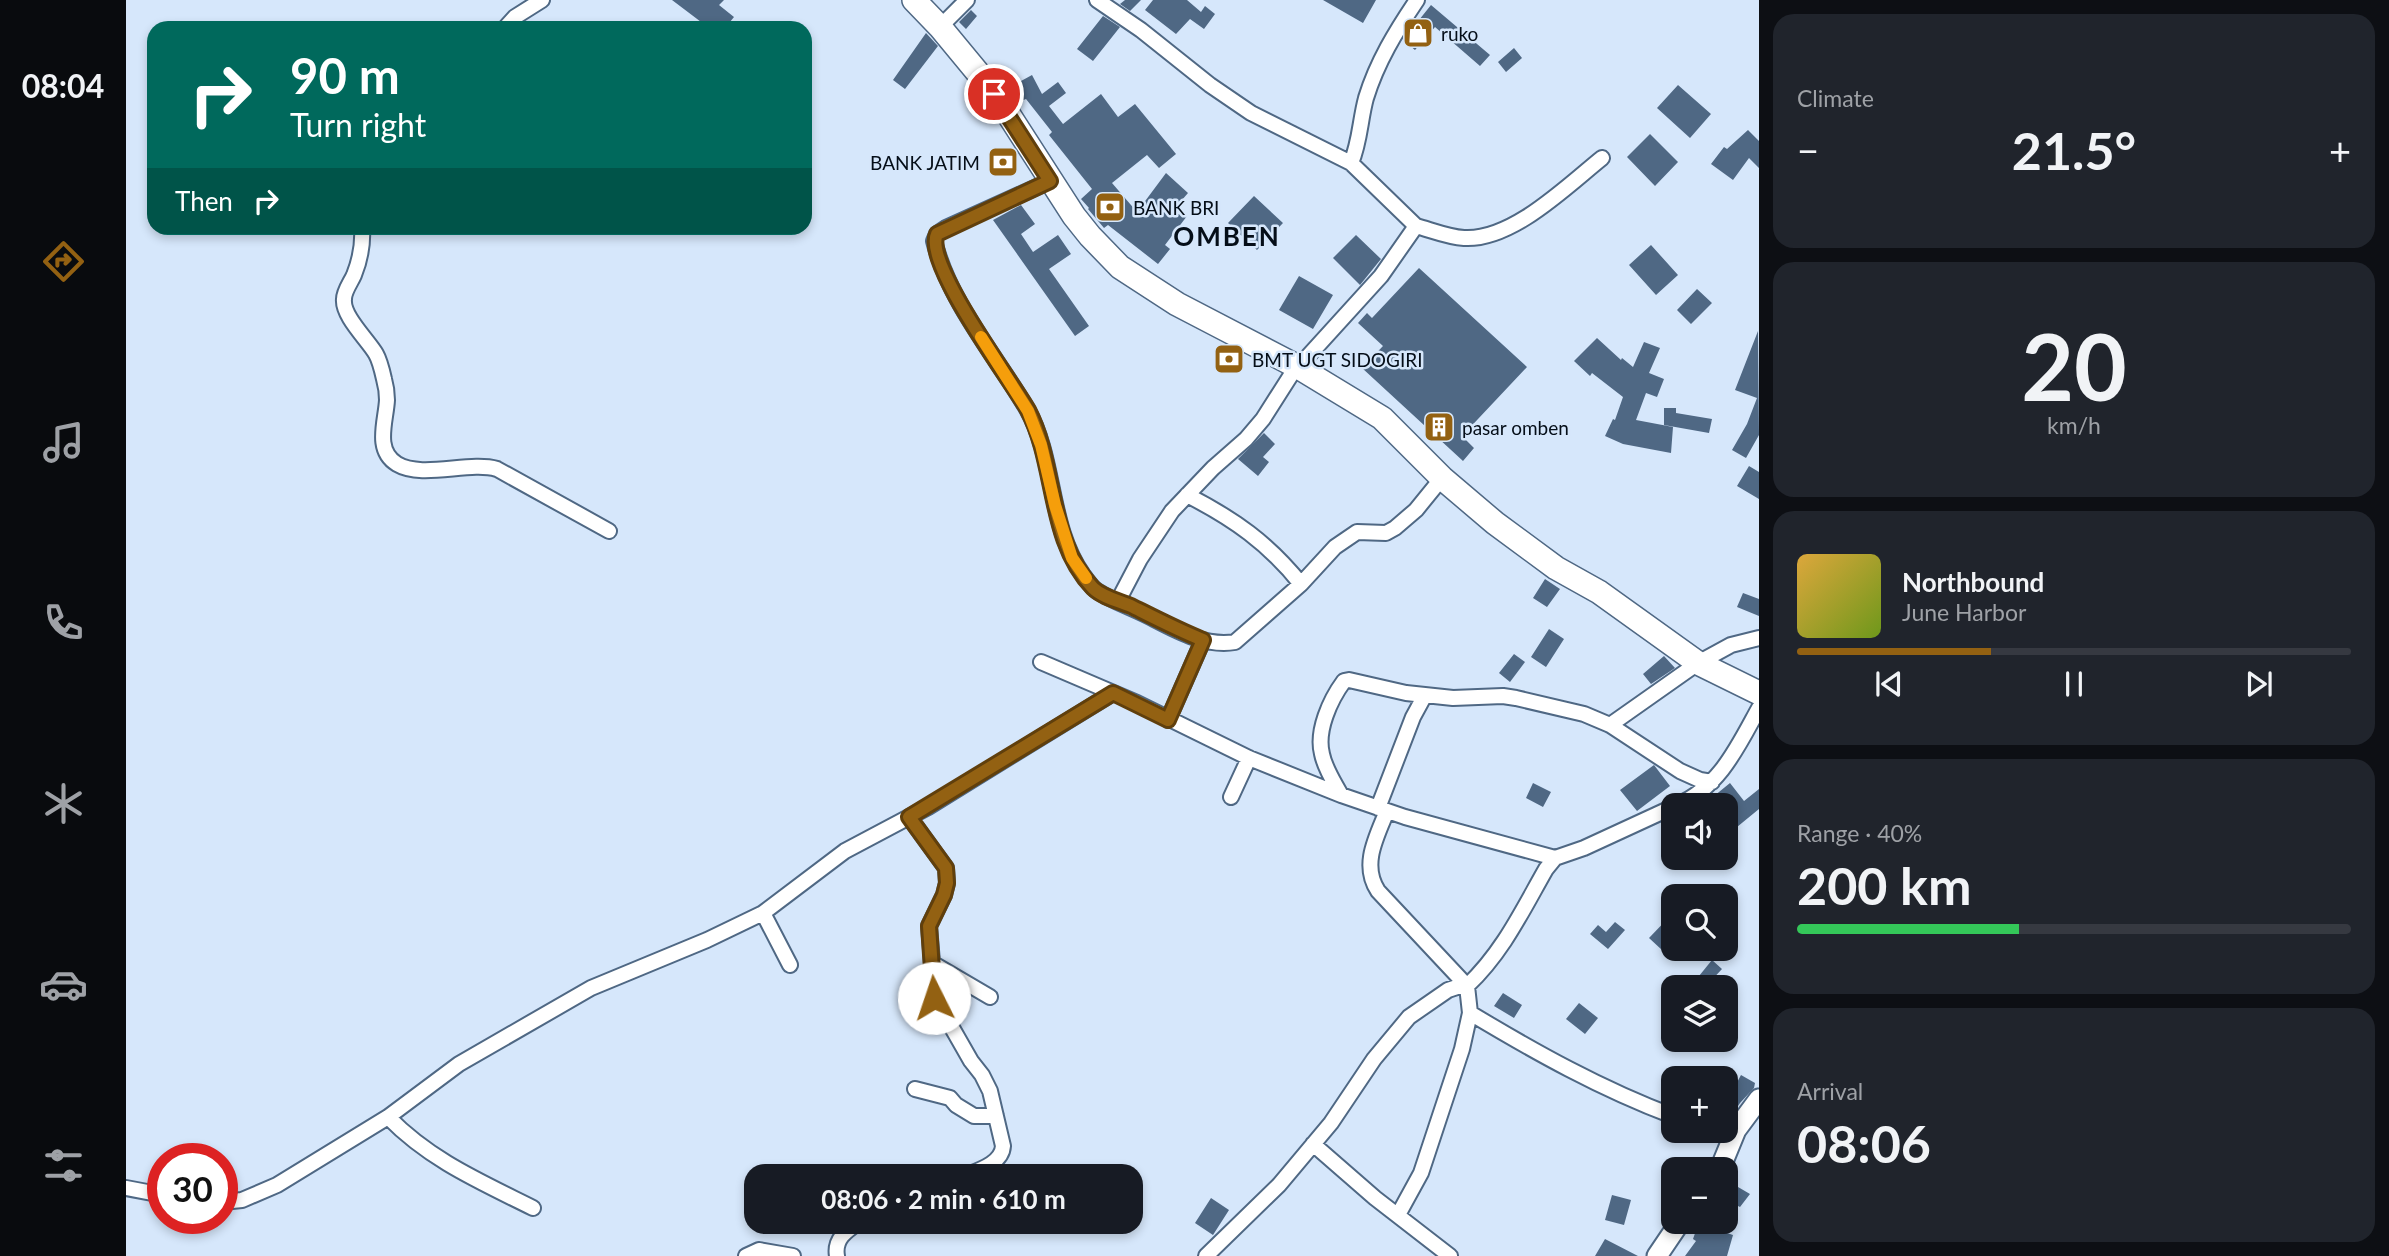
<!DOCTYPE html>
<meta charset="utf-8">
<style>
:root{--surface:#171b24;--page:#20242c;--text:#f1f3f6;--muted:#9ea1a6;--line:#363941;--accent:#936112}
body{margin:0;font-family:Lato,sans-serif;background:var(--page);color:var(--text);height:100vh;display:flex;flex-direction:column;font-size:26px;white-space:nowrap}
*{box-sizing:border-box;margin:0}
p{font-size:23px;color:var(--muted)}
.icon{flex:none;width:38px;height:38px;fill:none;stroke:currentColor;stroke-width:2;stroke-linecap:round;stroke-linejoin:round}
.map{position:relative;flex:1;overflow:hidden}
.details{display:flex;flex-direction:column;gap:14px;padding:14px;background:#0d0f14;width:630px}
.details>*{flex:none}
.top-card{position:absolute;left:21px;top:21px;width:665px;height:214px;border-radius:21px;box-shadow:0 4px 10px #0003;background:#00695c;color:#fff;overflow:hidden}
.buttons{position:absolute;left:1535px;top:793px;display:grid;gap:14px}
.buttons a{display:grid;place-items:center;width:77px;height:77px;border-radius:14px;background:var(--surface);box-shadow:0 4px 10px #0003;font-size:35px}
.speed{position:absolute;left:21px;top:1143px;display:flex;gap:14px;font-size:35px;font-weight:700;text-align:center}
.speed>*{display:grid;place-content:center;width:91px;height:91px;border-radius:50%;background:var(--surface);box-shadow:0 4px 10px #0003;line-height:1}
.speed .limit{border:10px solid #d22;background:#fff;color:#111}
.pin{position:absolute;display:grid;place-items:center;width:60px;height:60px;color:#fff;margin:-30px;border:4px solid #fff;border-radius:50%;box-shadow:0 2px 7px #0007}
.me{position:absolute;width:77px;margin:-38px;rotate:356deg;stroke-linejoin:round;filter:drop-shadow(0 0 5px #0008)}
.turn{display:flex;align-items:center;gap:24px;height:147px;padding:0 28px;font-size:32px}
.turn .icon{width:91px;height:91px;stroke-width:2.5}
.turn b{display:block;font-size:49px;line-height:60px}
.then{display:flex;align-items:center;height:66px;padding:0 28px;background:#0003;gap:14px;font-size:26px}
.big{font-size:52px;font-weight:700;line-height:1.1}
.details .widget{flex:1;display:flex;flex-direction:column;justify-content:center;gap:10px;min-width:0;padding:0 24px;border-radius:21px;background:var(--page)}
.details .dial{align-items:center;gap:0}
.dial b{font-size:91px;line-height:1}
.song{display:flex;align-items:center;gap:21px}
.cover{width:84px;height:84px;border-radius:10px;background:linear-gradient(135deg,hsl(40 70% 55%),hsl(80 70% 35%))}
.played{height:7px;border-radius:4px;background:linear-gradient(90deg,var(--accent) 35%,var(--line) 35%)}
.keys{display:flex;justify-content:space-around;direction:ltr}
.heat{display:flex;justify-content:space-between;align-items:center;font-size:38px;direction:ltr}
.charge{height:10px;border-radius:5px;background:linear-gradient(90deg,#34c759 40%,var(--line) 0)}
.trip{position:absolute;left:618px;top:1164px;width:399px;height:70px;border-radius:21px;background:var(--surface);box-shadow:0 4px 10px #0003;font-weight:700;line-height:70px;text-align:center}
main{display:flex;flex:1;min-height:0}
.tab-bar{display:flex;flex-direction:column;width:126px;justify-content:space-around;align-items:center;background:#090b0e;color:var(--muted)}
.tab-bar .icon{width:49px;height:49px}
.tab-bar .on{color:var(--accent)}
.tab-bar b{font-size:32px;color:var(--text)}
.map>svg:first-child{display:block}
.building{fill:#4f6884}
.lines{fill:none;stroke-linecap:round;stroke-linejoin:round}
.minor-casing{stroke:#4f6884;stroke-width:18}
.tertiary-casing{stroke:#4f6884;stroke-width:23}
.primary-casing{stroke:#4f6884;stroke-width:26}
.minor{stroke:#fff;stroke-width:14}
.tertiary{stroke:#fff;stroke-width:19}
.primary{stroke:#fff;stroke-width:23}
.route-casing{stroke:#603f0c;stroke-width:18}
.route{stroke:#936112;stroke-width:12}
.slow{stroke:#f59e0b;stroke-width:12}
.labels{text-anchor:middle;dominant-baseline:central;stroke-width:5;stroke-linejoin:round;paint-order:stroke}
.poi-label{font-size:19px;fill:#050e18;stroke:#d6e7fb;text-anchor:start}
.district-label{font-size:26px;font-weight:bold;letter-spacing:2px;fill:#050e18;stroke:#d6e7fb}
</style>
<main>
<nav class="tab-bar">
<b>08:04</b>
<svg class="icon on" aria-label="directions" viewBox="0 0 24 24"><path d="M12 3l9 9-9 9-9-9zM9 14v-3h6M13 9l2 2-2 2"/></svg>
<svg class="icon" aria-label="music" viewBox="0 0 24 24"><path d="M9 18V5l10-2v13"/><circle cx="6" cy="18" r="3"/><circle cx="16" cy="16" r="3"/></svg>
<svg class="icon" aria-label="phone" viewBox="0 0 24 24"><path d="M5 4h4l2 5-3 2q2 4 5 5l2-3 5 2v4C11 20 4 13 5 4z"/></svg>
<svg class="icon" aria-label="climate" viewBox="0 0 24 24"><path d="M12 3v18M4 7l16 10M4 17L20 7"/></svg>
<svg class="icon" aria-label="car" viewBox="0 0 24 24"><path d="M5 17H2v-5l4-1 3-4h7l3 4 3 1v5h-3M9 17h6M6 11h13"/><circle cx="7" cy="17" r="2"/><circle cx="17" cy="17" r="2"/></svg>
<svg class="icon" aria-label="filters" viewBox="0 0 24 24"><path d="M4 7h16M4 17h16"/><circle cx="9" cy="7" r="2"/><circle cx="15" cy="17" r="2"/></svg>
</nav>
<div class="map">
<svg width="1633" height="1256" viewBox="0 0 1633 1256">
<rect width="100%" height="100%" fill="#d6e7fb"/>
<!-- building -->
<path class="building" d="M 546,0 L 598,0 L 593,5 L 608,17 L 599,28 L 583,28 Z
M 999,0 L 1015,0 L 1004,11 L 994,4 Z
M 1027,0 L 1061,0 L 1075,12 L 1079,6 L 1089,14 L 1078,29 L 1064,19 L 1050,34 L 1019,10 Z
M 1197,0 L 1250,0 L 1237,23 Z
M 1305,5 L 1364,55 L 1354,66 L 1309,27 L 1289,50 L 1277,40 Z
M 845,10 L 851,16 L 840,29 L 833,22 Z
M 977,16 L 994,27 L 967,61 L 951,49 Z
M 800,33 L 812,46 L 779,89 L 767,80 Z
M 1388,48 L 1396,58 L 1380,72 L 1372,62 Z
M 906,75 L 916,94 L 932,82 L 940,93 L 923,106 L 937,124 L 975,94 L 992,117 L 1009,104 L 1050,154 L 1033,168 L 1021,155 L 986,183 L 1011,212 L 1040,173 L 1062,193 L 1049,208 L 1061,216 L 1039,245 L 1044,249 L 1032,264 L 982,225 L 978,228 L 962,209 L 963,208 L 955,199 L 966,189 L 923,135 L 926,132 L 900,99 L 895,101 L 886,86 Z
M 1552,85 L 1585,114 L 1564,138 L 1531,108 Z
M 1622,130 L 1633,141 L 1633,168 L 1623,158 L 1607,180 L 1585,164 L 1598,147 L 1601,149 Z
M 1524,134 L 1552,162 L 1529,186 L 1501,157 Z
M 1128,196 L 1157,223 L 1131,250 L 1102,223 Z
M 895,205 L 909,224 L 895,234 L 907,252 L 932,235 L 945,254 L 923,269 L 963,326 L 949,336 L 867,220 Z
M 1230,235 L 1255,259 L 1234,285 L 1207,258 Z
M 1525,245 L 1552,275 L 1530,295 L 1503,265 Z
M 1293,268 L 1401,367 L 1336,436 L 1348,448 L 1337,461 L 1236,368 L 1257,346 L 1232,323 L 1241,313 L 1246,318 Z
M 1173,276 L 1207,295 L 1187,329 L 1153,310 Z
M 1571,289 L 1586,303 L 1565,324 L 1551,310 Z
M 1632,331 L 1633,435 L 1620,458 L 1606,450 L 1621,424 L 1631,398 L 1609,390 Z
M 1471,338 L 1495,360 L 1496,358 L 1507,367 L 1518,342 L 1534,348 L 1523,373 L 1538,379 L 1531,397 L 1520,393 L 1510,420 L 1547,427 L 1545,453 L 1497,444 L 1479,436 L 1487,419 L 1489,420 L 1497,397 L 1466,373 L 1464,376 L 1448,361 Z
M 1538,408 L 1550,408 L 1550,413 L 1586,419 L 1583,433 L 1538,425 Z
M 1138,433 L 1149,444 L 1137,457 L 1143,462 L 1132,476 L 1112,459 Z
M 1623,466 L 1633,472 L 1633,499 L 1611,486 Z
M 1419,579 L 1434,589 L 1421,607 L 1407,598 Z
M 1617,593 L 1633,599 L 1633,616 L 1611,607 Z
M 1423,629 L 1438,639 L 1420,667 L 1405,657 Z
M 1388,654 L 1399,662 L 1384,682 L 1373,673 Z
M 1538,656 L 1549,668 L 1525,684 L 1517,674 Z
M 1528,765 L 1544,786 L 1511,811 L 1494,790 Z
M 1407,783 L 1425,792 L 1417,807 L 1400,798 Z
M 1604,783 L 1618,801 L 1633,789 L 1633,809 L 1600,836 L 1600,805 L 1577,805 Z
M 1547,913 L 1547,939 L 1536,950 L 1523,938 Z
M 1489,922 L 1499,930 L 1482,949 L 1464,934 L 1472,925 L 1480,932 Z
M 1586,960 L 1596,969 L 1582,984 L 1573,976 Z
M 1377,993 L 1396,1005 L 1388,1018 L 1368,1006 Z
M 1453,1003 L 1472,1018 L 1459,1034 L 1440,1019 Z
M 1615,1075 L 1629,1083 L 1628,1088 L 1614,1103 L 1600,1124 L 1600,1103 Z
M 1600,1180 L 1624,1194 L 1614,1207 L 1612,1206 L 1598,1232 L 1607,1235 L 1601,1256 L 1559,1256 L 1570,1241 L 1567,1239 L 1573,1222 L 1600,1222 Z
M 1486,1195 L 1505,1200 L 1498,1225 L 1479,1220 Z
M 1085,1198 L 1103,1210 L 1087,1235 L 1069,1223 Z
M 1479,1239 L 1512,1256 L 1469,1256 Z"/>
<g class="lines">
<!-- minor casing -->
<g class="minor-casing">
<path id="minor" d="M 971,0 L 1015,30 L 1084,85 L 1125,113 L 1225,163 L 1290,226 L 1255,276 L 1165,375 L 1137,419 L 1120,439 L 1087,468 L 1046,511 L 1014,559 L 992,601
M 814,27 L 841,0
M 379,28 L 389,17 L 416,0
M 1225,163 C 1234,142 1234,120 1240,98 C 1251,62 1270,31 1291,0
M 924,181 L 820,228 L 811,234 L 808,241 C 824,304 869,354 901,409 C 930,460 922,526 957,575 C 961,580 965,587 971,591 C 988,602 1010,609 1028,619 C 1053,632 1081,647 1109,642 L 1175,584 L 1209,547 L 1231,532 L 1260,533 L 1269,528 L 1290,510 L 1316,478
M 1290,226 C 1305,230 1322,237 1338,238 C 1386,241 1441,186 1476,158
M 236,228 C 237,243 234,260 228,275 C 225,282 218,291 218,299 C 216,316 242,340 250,354 C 254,361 256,370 258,379 C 260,386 261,393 261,400 C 260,421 248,450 271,464 C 296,479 343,461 371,469 L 483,531
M 1061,495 C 1108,519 1142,543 1175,584
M 915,662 L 1011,703 L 1123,758 L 1215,795 L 1279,817 L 1429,858
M 1042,720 L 1077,640
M 1484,725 L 1572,663 L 1605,645 L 1633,638
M 1215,795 C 1208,782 1199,769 1196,754 C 1190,731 1204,700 1218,681 L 1223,680 L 1280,693 L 1327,698 L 1377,696 L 1390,698 L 1458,714 L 1484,725 L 1554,771 L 1574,780 L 1586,782
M 1105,797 L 1123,758
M 1551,805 C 1594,787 1612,746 1633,708
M 1252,808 L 1287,717 L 1299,695
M 1261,811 C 1250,838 1235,865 1252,891 L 1341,986 L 1344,1013 L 1336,1049 L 1295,1173 L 1272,1215
M 783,817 L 820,868 L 821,883 L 818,895 L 803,926 L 809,998 L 845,1061 L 856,1075 L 864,1091 L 877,1146 C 876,1163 854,1170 839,1176
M 637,913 L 664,965
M 806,963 L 864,997
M 1344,1013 C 1409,1052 1475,1089 1547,1116
M 789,1089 L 824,1098 L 830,1105 L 848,1116 L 870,1116
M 262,1117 C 304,1160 353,1181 407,1208
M 1584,1130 L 1606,1139
M 1187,1144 L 1249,1198 L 1324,1256
M 0,1188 L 37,1195
M 96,1202 L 116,1200 L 151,1185 L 262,1117 L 333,1064 L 465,988 L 581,940 L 637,913 L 719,851 L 802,807 L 987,693
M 620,1256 L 633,1250 L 667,1256
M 711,1256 C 708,1239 720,1231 733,1222
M 1080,1256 L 1153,1185 L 1205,1123 L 1248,1059 L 1283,1017 L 1322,990 L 1334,986 L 1341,986 C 1377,952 1396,911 1420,869 L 1429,858 L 1458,848 L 1547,807"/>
</g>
<!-- tertiary casing -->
<g class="tertiary-casing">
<path id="tertiary" d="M 1594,1169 L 1610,1130 L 1633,1099
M 1531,1256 L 1554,1222"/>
</g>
<!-- primary casing -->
<g class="primary-casing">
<path id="primary" d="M 788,0 L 814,27 L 857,79 L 879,109 L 948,216 L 964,236 L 994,267 L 1051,304 L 1172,367 L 1256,418 L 1316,478 L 1369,523 L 1430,568 L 1473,592 L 1572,663 L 1633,693"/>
</g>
<!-- minor -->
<use href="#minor" class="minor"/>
<!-- tertiary -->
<use href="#tertiary" class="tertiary"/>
<!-- primary -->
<use href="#primary" class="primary"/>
</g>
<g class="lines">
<!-- route casing -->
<g class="route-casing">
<path id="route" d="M 808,998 L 803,926 L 818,895 L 821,883 L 820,868 L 783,817 L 987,693 L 1042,720 L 1077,640 C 1052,630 1029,618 1005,606 C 993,601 976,597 967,588 C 921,540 931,466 902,410 C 885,380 797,263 811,234 L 924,181 L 868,94"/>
</g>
<!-- route -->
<use href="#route" class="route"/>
<!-- slow -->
<path class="slow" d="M 855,337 L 902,411 L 915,445 L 929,505 L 946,558 L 960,578"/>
</g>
<!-- icons -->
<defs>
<g id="shop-square" transform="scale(1.575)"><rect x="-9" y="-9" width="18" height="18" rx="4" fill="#936112" stroke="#d6e7fb"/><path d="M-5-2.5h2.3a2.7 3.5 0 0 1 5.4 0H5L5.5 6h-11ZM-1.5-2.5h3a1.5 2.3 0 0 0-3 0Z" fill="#fff"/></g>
<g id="bank-square" transform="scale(1.575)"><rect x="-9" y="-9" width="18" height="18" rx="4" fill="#936112" stroke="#d6e7fb"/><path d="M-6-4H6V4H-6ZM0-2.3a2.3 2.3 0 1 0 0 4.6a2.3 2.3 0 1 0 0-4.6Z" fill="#fff"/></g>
<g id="building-square" transform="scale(1.575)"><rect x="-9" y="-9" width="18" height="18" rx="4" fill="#936112" stroke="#d6e7fb"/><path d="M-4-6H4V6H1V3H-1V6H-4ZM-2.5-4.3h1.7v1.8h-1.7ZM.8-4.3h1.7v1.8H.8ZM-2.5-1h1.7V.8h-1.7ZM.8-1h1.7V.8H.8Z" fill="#fff"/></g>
</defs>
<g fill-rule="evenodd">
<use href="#shop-square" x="1292" y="33"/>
<use href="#bank-square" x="877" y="162"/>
<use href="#bank-square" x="984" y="207"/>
<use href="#bank-square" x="1103" y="359"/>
<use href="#building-square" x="1313" y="427"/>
</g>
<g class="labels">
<!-- poi labels -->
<g class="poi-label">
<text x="1315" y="33">ruko</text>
<text x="854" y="162" text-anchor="end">BANK JATIM</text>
<text x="1007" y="207">BANK BRI</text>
<text x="1126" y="359">BMT UGT SIDOGIRI</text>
<text x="1336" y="427">pasar omben</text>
</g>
<!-- district labels -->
<g class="district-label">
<text x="1101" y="236">OMBEN</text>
</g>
</g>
</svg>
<div class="buttons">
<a><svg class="icon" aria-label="sound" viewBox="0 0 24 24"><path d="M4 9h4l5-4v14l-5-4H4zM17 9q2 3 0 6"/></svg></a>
<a><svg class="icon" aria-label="search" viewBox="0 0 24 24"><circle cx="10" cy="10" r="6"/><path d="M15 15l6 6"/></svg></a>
<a><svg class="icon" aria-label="layers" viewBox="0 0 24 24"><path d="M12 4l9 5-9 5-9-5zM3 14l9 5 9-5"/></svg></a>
<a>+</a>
<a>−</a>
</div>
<div class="speed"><div class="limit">30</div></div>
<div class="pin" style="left:868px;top:94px;background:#d93025"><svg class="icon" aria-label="arrive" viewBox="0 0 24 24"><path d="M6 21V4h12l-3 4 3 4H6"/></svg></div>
<svg class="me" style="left:808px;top:998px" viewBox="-20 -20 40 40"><circle r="19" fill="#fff"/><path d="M0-13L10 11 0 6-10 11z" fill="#936112"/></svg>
<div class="trip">08:06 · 2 min · 610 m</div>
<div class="top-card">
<div class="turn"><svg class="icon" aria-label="right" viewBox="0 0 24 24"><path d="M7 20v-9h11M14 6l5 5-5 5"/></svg><div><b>90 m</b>Turn right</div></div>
<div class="then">Then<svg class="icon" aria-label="right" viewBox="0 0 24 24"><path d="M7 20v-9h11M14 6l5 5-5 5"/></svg></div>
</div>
</div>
<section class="details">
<div class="widget"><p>Climate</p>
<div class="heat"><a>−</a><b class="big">21.5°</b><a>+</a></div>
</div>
<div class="widget dial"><b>20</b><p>km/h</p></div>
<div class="widget">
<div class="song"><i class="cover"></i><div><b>Northbound</b><p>June Harbor</p></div></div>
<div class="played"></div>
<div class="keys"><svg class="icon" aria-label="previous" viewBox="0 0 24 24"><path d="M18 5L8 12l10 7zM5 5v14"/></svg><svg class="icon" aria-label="pause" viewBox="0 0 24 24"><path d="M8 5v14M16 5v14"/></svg><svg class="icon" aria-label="next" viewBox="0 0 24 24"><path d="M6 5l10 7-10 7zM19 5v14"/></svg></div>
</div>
<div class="widget"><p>Range · 40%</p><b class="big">200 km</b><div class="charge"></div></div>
<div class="widget"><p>Arrival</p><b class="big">08:06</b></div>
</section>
</main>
